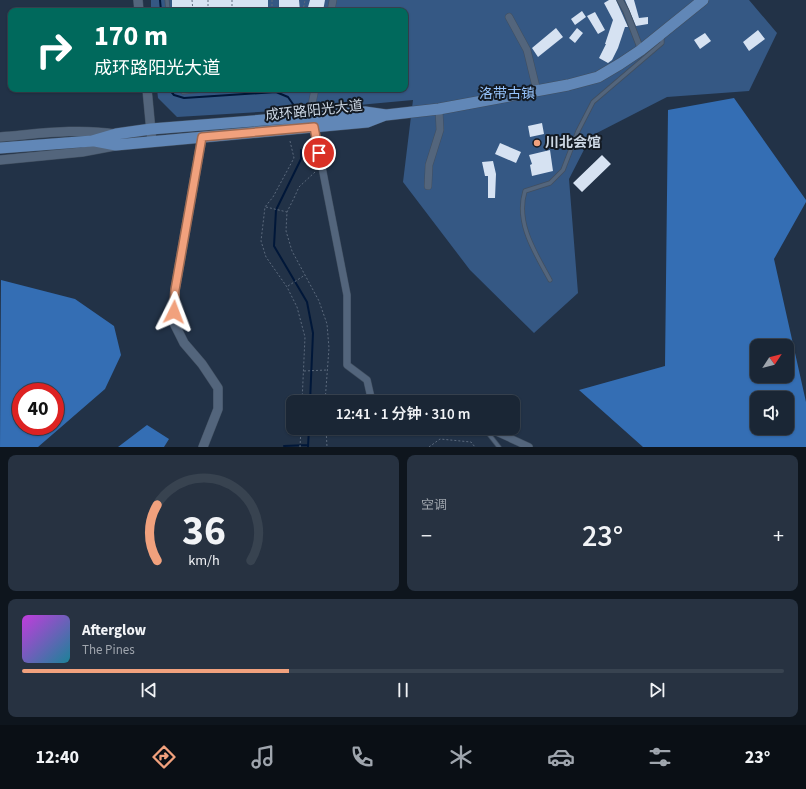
<!DOCTYPE html>
<html lang="zh">
<meta charset="utf-8">
<style>
:root{--surface:#1a2635;--page:#273241;--text:#f1f3f6;--muted:#9fa5ad;--line:#384350;--accent:#f1a17d}
body{margin:0;font-family:"Source Sans 3","Noto Sans SC",sans-serif;background:var(--page);color:var(--text);height:100vh;display:flex;flex-direction:column;font-size:15px;white-space:nowrap}
*{box-sizing:border-box;margin:0}
p{font-size:13px;color:var(--muted)}
.icon{flex:none;width:22px;height:22px;fill:none;stroke:currentColor;stroke-width:2;stroke-linecap:round;stroke-linejoin:round}
.map{position:relative;height:447px;overflow:hidden}
.sheet{display:flex;flex-direction:column;gap:8px;padding:8px;background:#0e151d;flex:1}
.sheet>*{flex:none}
.guide{position:absolute;left:8px;top:8px;width:400px;height:84px;border-radius:8px;box-shadow:0 1px 3px #0004,0 0 0 1px var(--line);background:#00695c;color:#fff;overflow:hidden}
.needle{width:26px;rotate:54deg}
.buttons{position:absolute;left:750px;top:339px;display:grid;gap:8px}
.buttons a{display:grid;place-items:center;width:44px;height:44px;border-radius:8px;background:var(--surface);box-shadow:0 1px 3px #0004,0 0 0 1px var(--line);font-size:20px}
.speed{position:absolute;left:12px;top:383px;display:flex;gap:8px;font-size:20px;font-weight:700;text-align:center}
.speed>*{display:grid;place-content:center;width:52px;height:52px;border-radius:50%;background:var(--surface);box-shadow:0 1px 3px #0004,0 0 0 1px var(--line);line-height:1}
.speed .limit{border:6px solid #d22;background:#fff;color:#111}
.pin{position:absolute;display:grid;place-items:center;width:34px;height:34px;color:#fff;margin:-17px;border:2px solid #fff;border-radius:50%;box-shadow:0 1px 4px #0007}
.me{position:absolute;width:44px;margin:-22px;rotate:3deg;stroke-linejoin:round;filter:drop-shadow(0 0 3px #0008)}
.turn{display:flex;align-items:center;gap:14px;height:84px;padding:0 20px;font-size:18px}
.turn .icon{width:52px;height:52px;stroke-width:2.5}
.turn b{display:block;font-size:28px;line-height:34px}
.big{font-size:30px;font-weight:600;line-height:1.1}
.sheet .card{flex:1;display:flex;flex-direction:column;justify-content:center;gap:6px;min-width:0;padding:0 14px;border-radius:8px;background:var(--page)}
.sheet .dial{align-items:center;gap:0}
.dial svg{height:104px;overflow:visible;fill:none;stroke:var(--line);stroke-width:7;stroke-linecap:round;text-anchor:middle}
.dial text{fill:var(--text);stroke:none}
.song{display:flex;align-items:center;gap:12px}
.cover{width:48px;height:48px;border-radius:6px;background:linear-gradient(135deg,hsl(290 70% 55%),hsl(190 70% 35%))}
.played{height:4px;border-radius:2px;background:linear-gradient(90deg,var(--accent) 35%,var(--line) 35%)}
.keys{display:flex;justify-content:space-around;direction:ltr}
.heat{display:flex;justify-content:space-between;align-items:center;font-size:22px;direction:ltr}
.sheet .tiles{flex:1;display:grid;gap:8px;grid-template-columns:1fr 1fr}
.card:last-child{grid-column:span 2}
.trip{position:absolute;left:286px;top:395px;width:234px;height:40px;border-radius:8px;background:var(--surface);box-shadow:0 1px 3px #0004,0 0 0 1px var(--line);font-weight:600;line-height:40px;text-align:center}
.tabs{display:flex;height:64px;justify-content:space-around;align-items:center;background:#0a0f15;color:var(--muted)}
.tabs .icon{width:28px;height:28px}
.tabs .selected{color:var(--accent)}
.tabs b{font-size:18px;color:var(--text)}
.map>svg:first-child{display:block}
.green{fill:#355884}
.forest{fill:#346eb4;fill-rule:evenodd}
.lines{fill:none;stroke-linecap:round;stroke-linejoin:round}
.stream{stroke:#001739;stroke-width:2}
.building{fill:#d6e2f2}
.service-casing{stroke:#414f60;stroke-width:5}
.pedestrian-casing{stroke:#414f60;stroke-width:7}
.minor-casing{stroke:#414f60;stroke-width:8}
.tertiary-casing{stroke:#414f60;stroke-width:10}
.primary-casing{stroke:#414f60;stroke-width:12}
.path{stroke:#5c6a7d;stroke-width:1;stroke-dasharray:2 2;stroke-linecap:butt}
.service{stroke:#53657c;stroke-width:3.5}
.pedestrian{stroke:#53657c;stroke-width:5.5}
.minor{stroke:#53657c;stroke-width:7}
.tertiary{stroke:#53657c;stroke-width:9}
.primary{stroke:#6187b7;stroke-width:11}
.route-casing{stroke:#9d6951;stroke-width:10}
.route{stroke:#f1a17d;stroke-width:7}
.poi-dot{fill:#f1a17d;stroke:#131a23;stroke-width:1.5}
.labels{text-anchor:middle;dominant-baseline:central;stroke-width:4;stroke-linejoin:round;paint-order:stroke}
.park-label{font-size:14px;fill:#97c4fc;stroke:#131a23}
.street-label{font-size:14px;fill:#cdd8e5;stroke:#131a23}
.poi-label{font-size:14px;font-weight:bold;fill:#cdd8e5;stroke:#131a23;text-anchor:start}
</style>
<div class="map">
<svg width="806" height="447" viewBox="0 0 806 447">
<rect width="100%" height="100%" fill="#223247"/>
<!-- green -->
<path class="green" d="M 151,0 L 749,0 L 777,33 L 749,91 L 667,97 L 591,136 L 569,179 L 578,293 L 534,333 L 470,270 L 403,182 L 413,100 L 326,108 L 177,117 L 158,98 L 157,89 L 405,89 L 405,11 L 151,11 Z"/>
<!-- forest -->
<path class="forest" d="M 734,98 L 806,200 L 806,202 L 774,259 L 806,402 L 806,447 L 643,447 L 579,390 L 665,366 L 668,110 ZM 757,346 L 787,346 L 787,376 L 757,376 ZM 757,398 L 787,398 L 787,428 L 757,428 Z
M 1,280 L 75,299 L 114,326 L 121,355 L 105,389 L 38,447 L 0,447 ZM 21,392 L 55,392 L 55,426 L 21,426 Z
M 147,425 L 169,439 L 164,447 L 118,447 Z"/>
<g class="lines">
<!-- stream -->
<path class="stream" d="M 160,0 L 161,11
M 169,89 L 174,95 L 184,98 L 276,92 L 288,97 L 295,107
M 301,150 L 301,159 L 276,210 L 274,246 L 307,302 L 313,333 L 310,402
M 284,446 L 308,445
M 308,447 L 309,428"/>
</g>
<!-- building -->
<path class="building" d="M 172,0 L 268,0 L 268,11 L 172,11 Z
M 279,0 L 299,0 L 300,11 L 279,11 Z
M 310,0 L 325,0 L 323,11 L 307,11 Z
M 609,0 L 616,0 L 628,27 L 625,27 L 618,48 L 612,60 L 608,63 L 599,58 L 606,44 L 605,44 L 613,20 L 604,3 Z
M 625,0 L 634,0 L 639,18 L 648,17 L 648,24 L 636,26 Z
M 582,11 L 586,17 L 575,25 L 571,19 Z
M 595,12 L 605,30 L 598,34 L 587,16 Z
M 556,28 L 563,37 L 538,57 L 532,48 Z
M 577,28 L 583,33 L 575,43 L 569,38 Z
M 758,30 L 765,39 L 749,51 L 743,42 Z
M 705,33 L 711,41 L 700,49 L 694,40 Z
M 542,123 L 544,134 L 530,137 L 528,126 Z
M 500,143 L 521,152 L 516,163 L 495,154 Z
M 550,150 L 553,171 L 532,176 L 530,165 L 532,164 L 529,155 Z
M 602,155 L 611,164 L 582,192 L 573,183 Z
M 493,161 L 496,174 L 495,198 L 488,198 L 488,176 L 485,176 L 482,162 Z"/>
<g class="lines">
<!-- service casing -->
<g class="service-casing">
<path id="service" d="M 167,0 L 168,11
M 179,89 L 183,92 L 213,89
M 550,280 C 536,254 515,223 525,191 L 550,183 L 563,170 L 578,131 L 593,102 L 662,43 L 662,36
M 484,428 L 499,447"/>
</g>
<!-- pedestrian casing -->
<g class="pedestrian-casing">
<path id="pedestrian" d="M 620,0 L 626,11 L 641,50"/>
</g>
<!-- minor casing -->
<g class="minor-casing">
<path id="minor" d="M 331,11 L 333,0
M 509,17 L 527,50 L 537,91
M 315,89 L 312,104 L 312,116 L 347,295 L 347,365 L 367,380 L 372,402
M 428,186 L 429,165 L 440,130 L 439,109
M 488,428 L 529,447"/>
</g>
<!-- tertiary casing -->
<g class="tertiary-casing">
<path id="tertiary" d="M 138,0 L 139,11
M 147,89 L 152,142
M 0,137 C 38,134 77,128 115,134
M 202,137 L 175,290 L 174,323 L 184,343 L 202,364 L 218,388 L 218,409 L 203,447
M 0,160 L 82,152 L 114,146"/>
</g>
<!-- primary casing -->
<g class="primary-casing">
<path id="primary" d="M 95,141 L 116,145 L 367,122 L 385,115
M 0,148 L 92,141 L 116,134 L 151,129 L 365,112 L 386,115 L 439,109 L 568,85 L 598,77 L 620,64 L 641,50 L 703,0"/>
</g>
<!-- path -->
<path class="path" d="M 192,0 L 193,11
M 208,0 L 208,11
M 232,0 L 232,11
M 272,0 L 272,11
M 303,11 L 305,0
M 290,141 L 294,158 L 273,197 L 265,207 L 261,241 L 266,257 L 287,287 L 297,307 L 305,337 L 302,402
M 315,172 L 299,187 L 294,198 L 287,212 L 286,231 L 292,251 L 319,301 L 327,324 L 329,348 L 325,402
M 266,207 L 287,212
M 288,286 L 305,275
M 304,371 L 327,370
M 326,428 L 327,447
M 300,447 L 301,428
M 429,447 L 440,439 L 471,442 L 475,447"/>
<!-- service -->
<use href="#service" class="service"/>
<!-- pedestrian -->
<use href="#pedestrian" class="pedestrian"/>
<!-- minor -->
<use href="#minor" class="minor"/>
<!-- tertiary -->
<use href="#tertiary" class="tertiary"/>
<!-- primary -->
<use href="#primary" class="primary"/>
</g>
<g class="lines">
<!-- route casing -->
<g class="route-casing">
<path id="route" d="M 174,312 L 175,290 L 202,137 L 314,127 L 319,153"/>
</g>
<!-- route -->
<use href="#route" class="route"/>
</g>
<!-- markers -->
<circle class="poi-dot" cx="537" cy="143" r="4"/>
<g class="labels">
<!-- park labels -->
<g class="park-label">
<text x="507" y="94">洛带古镇</text>
</g>
<!-- street labels -->
<g class="street-label">
<text transform="translate(314 111) rotate(-6)">成环路阳光大道</text>
</g>
<!-- poi labels -->
<g class="poi-label">
<text x="545" y="143">川北会馆</text>
</g>
</g>
</svg>
<div class="buttons">
<a><svg class="needle" viewBox="-14 -14 28 28"><path d="M0-13l5 13h-10z" fill="#e53935"/><path d="M0 13l5-13h-10z" fill="#9fa5ad"/></svg></a>
<a><svg class="icon" aria-label="sound" viewBox="0 0 24 24"><path d="M4 9h4l5-4v14l-5-4H4zM17 9q2 3 0 6"/></svg></a>
</div>
<div class="speed"><div class="limit">40</div></div>
<div class="pin" style="left:319px;top:153px;background:#d93025"><svg class="icon" aria-label="arrive" viewBox="0 0 24 24"><path d="M6 21V4h12l-3 4 3 4H6"/></svg></div>
<svg class="me" style="left:174px;top:312px" viewBox="-20 -20 40 40"><path d="M0-17L14 15 0 8-14 15z" fill="#f1a17d" stroke="#fff" stroke-width="4"/></svg>
<div class="trip">12:41 · 1 分钟 · 310 m</div>
<div class="guide">
<div class="turn"><svg class="icon" aria-label="right" viewBox="0 0 24 24"><path d="M7 20v-9h11M14 6l5 5-5 5"/></svg><div><b>170 m</b>成环路阳光大道</div></div>
</div>
</div>
<section class="sheet">
<div class="tiles">
<div class="card dial"><svg viewBox="0 0 100 80">
<path d="M14 69A42 42 0 1 1 86 69"/>
<path d="M14 69A42 42 0 0 1 14 26" stroke="#f1a17d"/>
<text x="50" y="56" font-size="32" font-weight="700">36</text>
<text x="50" y="72" font-size="11">km/h</text>
</svg></div>
<div class="card"><p>空调</p>
<div class="heat"><a>−</a><b class="big">23°</b><a>+</a></div>
</div>
<div class="card">
<div class="song"><i class="cover"></i><div><b>Afterglow</b><p>The Pines</p></div></div>
<div class="played"></div>
<div class="keys"><svg class="icon" aria-label="previous" viewBox="0 0 24 24"><path d="M18 5L8 12l10 7zM5 5v14"/></svg><svg class="icon" aria-label="pause" viewBox="0 0 24 24"><path d="M8 5v14M16 5v14"/></svg><svg class="icon" aria-label="next" viewBox="0 0 24 24"><path d="M6 5l10 7-10 7zM19 5v14"/></svg></div>
</div>
</div>
</section>
<nav class="tabs">
<b>12:40</b>
<svg class="icon selected" aria-label="directions" viewBox="0 0 24 24"><path d="M12 3l9 9-9 9-9-9zM9 14v-3h6M13 9l2 2-2 2"/></svg>
<svg class="icon" aria-label="music" viewBox="0 0 24 24"><path d="M9 18V5l10-2v13"/><circle cx="6" cy="18" r="3"/><circle cx="16" cy="16" r="3"/></svg>
<svg class="icon" aria-label="phone" viewBox="0 0 24 24"><path d="M5 4h4l2 5-3 2q2 4 5 5l2-3 5 2v4C11 20 4 13 5 4z"/></svg>
<svg class="icon" aria-label="climate" viewBox="0 0 24 24"><path d="M12 3v18M4 7l16 10M4 17L20 7"/></svg>
<svg class="icon" aria-label="car" viewBox="0 0 24 24"><path d="M5 17H2v-5l4-1 3-4h7l3 4 3 1v5h-3M9 17h6M6 11h13"/><circle cx="7" cy="17" r="2"/><circle cx="17" cy="17" r="2"/></svg>
<svg class="icon" aria-label="filters" viewBox="0 0 24 24"><path d="M4 7h16M4 17h16"/><circle cx="9" cy="7" r="2"/><circle cx="15" cy="17" r="2"/></svg>
<b>23°</b>
</nav>
